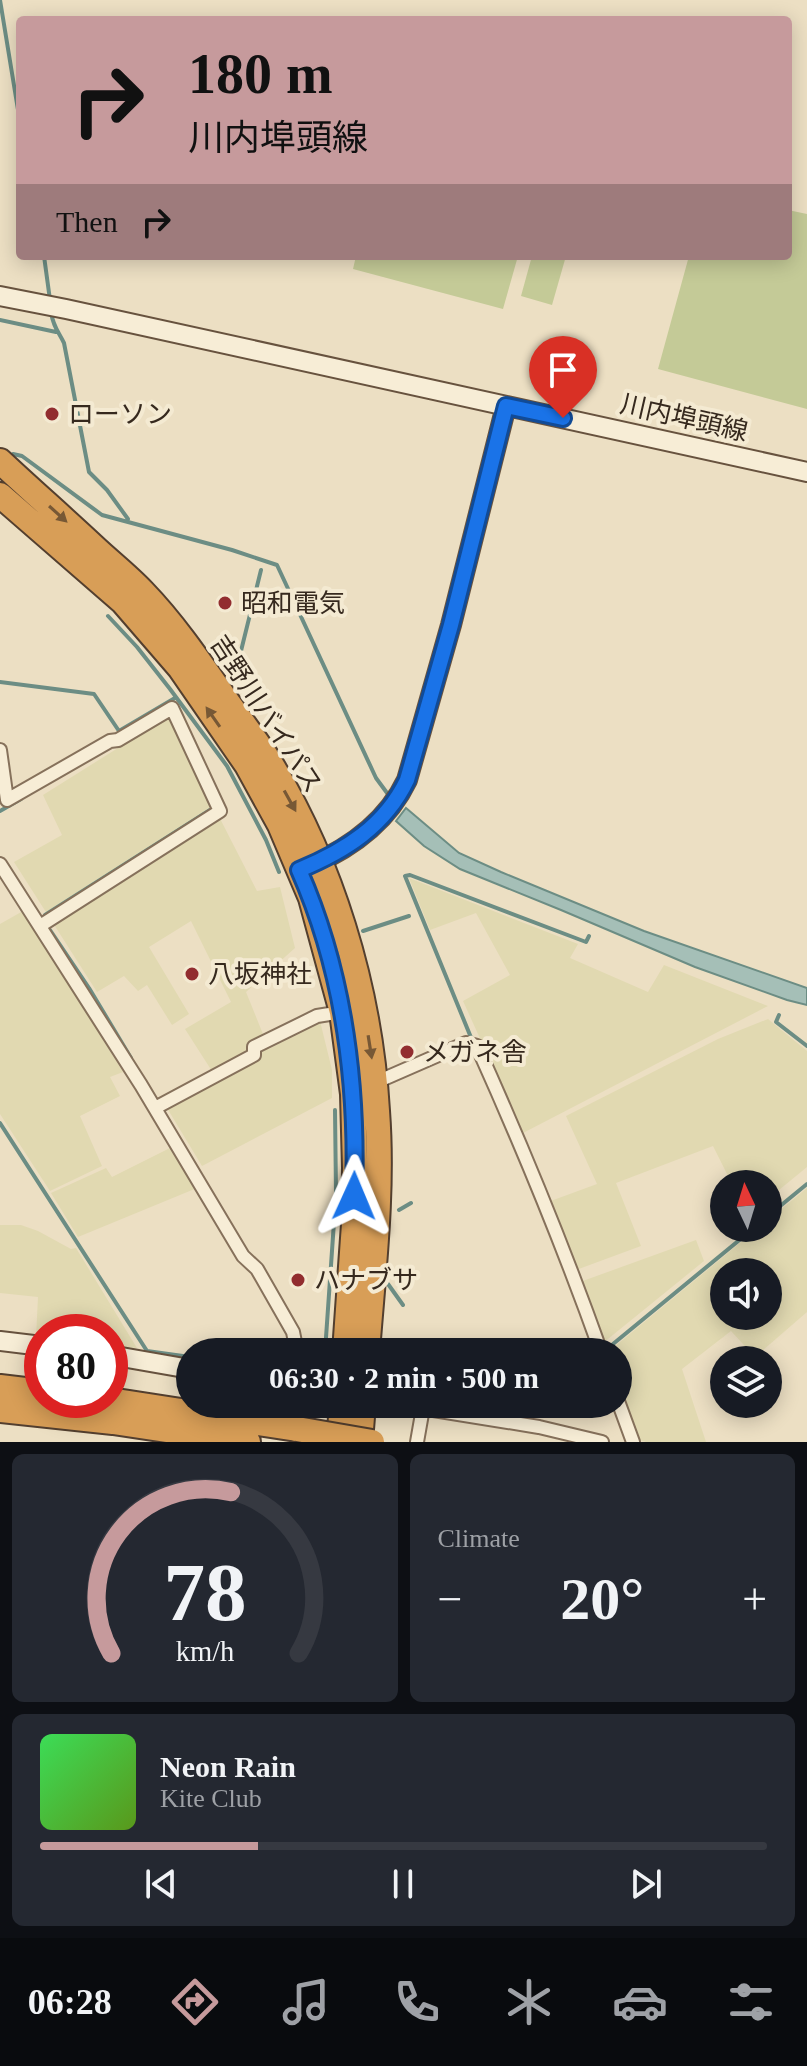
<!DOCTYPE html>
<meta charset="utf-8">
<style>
:root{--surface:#171b24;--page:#242831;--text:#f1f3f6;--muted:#9ea1a6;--line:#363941;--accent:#c69a9c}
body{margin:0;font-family:"Times New Roman","Noto Sans JP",serif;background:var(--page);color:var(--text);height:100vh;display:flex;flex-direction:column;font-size:30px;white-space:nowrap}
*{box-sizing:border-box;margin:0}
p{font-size:26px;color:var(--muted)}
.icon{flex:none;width:44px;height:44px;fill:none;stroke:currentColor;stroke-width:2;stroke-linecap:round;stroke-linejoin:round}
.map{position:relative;height:1442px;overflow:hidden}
.panel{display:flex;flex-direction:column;gap:12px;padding:12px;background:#0d0f14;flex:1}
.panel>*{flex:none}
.top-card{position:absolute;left:16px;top:16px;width:776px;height:244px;border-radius:8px;box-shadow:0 4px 20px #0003;background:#c69a9c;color:#111;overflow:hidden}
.needle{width:52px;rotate:356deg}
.tools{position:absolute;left:710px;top:1170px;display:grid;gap:16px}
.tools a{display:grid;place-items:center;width:72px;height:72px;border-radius:50%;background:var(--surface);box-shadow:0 4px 20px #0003;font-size:40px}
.speed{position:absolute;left:24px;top:1314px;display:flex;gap:16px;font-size:40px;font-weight:700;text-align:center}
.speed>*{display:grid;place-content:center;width:104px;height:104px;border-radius:50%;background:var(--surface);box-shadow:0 4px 20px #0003;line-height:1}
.speed .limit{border:12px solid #d22;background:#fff;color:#111}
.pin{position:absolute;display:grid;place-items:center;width:68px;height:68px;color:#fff;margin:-82px -34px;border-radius:50% 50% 50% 0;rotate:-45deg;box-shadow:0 0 8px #0007}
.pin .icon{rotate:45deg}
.me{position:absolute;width:88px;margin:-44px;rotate:1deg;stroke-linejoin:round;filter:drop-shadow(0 0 6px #0008)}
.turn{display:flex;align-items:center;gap:28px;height:168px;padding:0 40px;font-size:36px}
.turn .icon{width:104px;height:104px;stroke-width:2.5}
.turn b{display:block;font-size:56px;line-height:68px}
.then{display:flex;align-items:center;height:76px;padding:0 40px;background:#0003;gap:16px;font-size:30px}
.big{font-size:60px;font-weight:700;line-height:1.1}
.panel .widget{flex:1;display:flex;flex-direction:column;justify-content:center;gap:12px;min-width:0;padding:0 28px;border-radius:12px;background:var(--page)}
.panel .dial{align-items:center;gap:0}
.dial svg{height:208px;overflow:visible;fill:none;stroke:var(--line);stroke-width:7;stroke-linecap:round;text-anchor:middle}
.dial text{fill:var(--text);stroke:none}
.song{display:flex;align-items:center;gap:24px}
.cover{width:96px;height:96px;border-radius:12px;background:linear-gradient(135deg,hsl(130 70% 55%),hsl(90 70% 35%))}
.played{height:8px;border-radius:4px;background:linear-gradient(90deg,var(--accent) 30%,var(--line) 30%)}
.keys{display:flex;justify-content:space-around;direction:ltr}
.heat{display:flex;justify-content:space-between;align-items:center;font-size:44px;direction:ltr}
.panel .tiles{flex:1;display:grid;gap:12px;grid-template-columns:1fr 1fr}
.widget:last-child{grid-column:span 2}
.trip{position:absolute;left:176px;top:1338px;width:456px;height:80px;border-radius:40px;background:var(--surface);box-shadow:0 4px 20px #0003;font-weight:700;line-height:80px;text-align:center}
.menu{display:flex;height:128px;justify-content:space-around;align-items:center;background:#090b0e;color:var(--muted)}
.menu .icon{width:56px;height:56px}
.menu .on{color:var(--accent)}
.menu b{font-size:36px;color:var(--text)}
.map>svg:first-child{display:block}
.farmland{fill:#e1d9b1;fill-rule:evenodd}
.green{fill:#c4ca97}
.water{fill:#a5bfb7;stroke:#6c8d84;stroke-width:2}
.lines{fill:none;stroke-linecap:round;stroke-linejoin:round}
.stream{stroke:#6c8d84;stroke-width:4}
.street-casing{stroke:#86715b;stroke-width:16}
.secondary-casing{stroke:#67523e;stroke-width:22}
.highway-casing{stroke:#533f2f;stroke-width:28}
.street{stroke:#f7edd6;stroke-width:12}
.secondary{stroke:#f7edd6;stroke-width:18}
.highway{stroke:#d89e57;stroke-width:24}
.highway-bridge-casing{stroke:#533f2f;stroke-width:28;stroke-linecap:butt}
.highway-bridge{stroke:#d89e57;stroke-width:24}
.oneway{fill:#775835}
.route-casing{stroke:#114b97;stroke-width:20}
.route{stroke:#1a73e8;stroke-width:14}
.poi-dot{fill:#922d2f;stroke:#f4ead2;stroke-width:3}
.labels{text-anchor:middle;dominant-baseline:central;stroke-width:8;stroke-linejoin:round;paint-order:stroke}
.poi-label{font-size:26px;fill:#36291e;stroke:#f4ead2;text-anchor:start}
.street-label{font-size:26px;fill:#36291e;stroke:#f4ead2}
</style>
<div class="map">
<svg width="807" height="1442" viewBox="0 0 807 1442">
<rect width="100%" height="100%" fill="#ecdfc3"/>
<!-- farmland -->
<path class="farmland" d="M 169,716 L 188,756 L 257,891 L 280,887 L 295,948 L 246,992 L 269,1049 L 320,1021 L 332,1070 L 332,1098 L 202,1166 L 167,1108 L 217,1079 L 185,1029 L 231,1002 L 191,921 L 149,947 L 189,1014 L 172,1025 L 147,985 L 138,991 L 124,976 L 97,992 L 14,862 L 62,835 L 43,795 Z
M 409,878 L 578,944 L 570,958 L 648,992 L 664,965 L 768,1006 L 523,1133 L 463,1001 L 510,975 L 476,913 L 430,930 Z
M 23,911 L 123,1072 L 110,1077 L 120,1096 L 80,1116 L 102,1166 L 50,1191 L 0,1114 L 0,924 Z
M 768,1019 L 807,1051 L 807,1167 L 768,1199 L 768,1184 L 732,1184 L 713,1146 L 616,1183 L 641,1246 L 576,1270 L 548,1202 L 597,1184 L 566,1116 L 718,1039 Z
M 170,1148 L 197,1188 L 78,1237 L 51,1193 L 106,1168 L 112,1177 Z
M 807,1188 L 807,1312 L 755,1357 L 731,1331 L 682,1369 L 706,1442 L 646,1442 L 637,1439 L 618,1384 L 618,1352 L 608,1352 L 758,1228 L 768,1228 L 768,1220 ZM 724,1272 L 768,1272 L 768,1316 L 724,1316 Z
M 0,1225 L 21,1225 L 38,1231 L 71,1249 L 76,1248 L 137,1348 L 110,1345 L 110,1332 L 42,1332 L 42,1337 L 36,1337 L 38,1297 L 0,1293 Z
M 696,1240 L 704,1261 L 603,1343 L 580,1282 Z"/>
<!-- green -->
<path class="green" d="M 788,210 L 807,214 L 807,409 L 658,369 L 689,256 L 788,256 Z
M 356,256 L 518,256 L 503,309 L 353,269 Z
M 532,256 L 566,256 L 552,305 L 521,296 Z"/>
<!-- water -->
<path class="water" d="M 406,808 L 459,853 L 501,872 L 644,931 L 807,988 L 807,1005 L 787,1000 L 695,967 L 561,910 L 460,869 L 424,846 L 396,821 Z"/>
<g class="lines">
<!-- stream -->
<path class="stream" d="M 0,0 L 20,122
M 44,256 L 50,300
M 51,312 C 53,326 58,331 64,343 L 89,472 L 107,490 L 128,519
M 0,320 L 56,332
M 13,454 L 22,456 L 102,515 L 232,550 L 277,565 L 376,778 L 390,797
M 108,616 L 137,647 L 170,689 L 227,766 L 266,840 L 279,872
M 228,666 L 239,659 L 261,570
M 0,682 L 94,694 L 119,731 L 175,698
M 0,811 L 21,799
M 45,915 L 210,810
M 50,930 L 89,988 L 131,1058
M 363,931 L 409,916
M 779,1015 L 776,1022 L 807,1046
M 472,1040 L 405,876 L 410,875 L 586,942 L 589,936
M 0,1123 L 147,1351 L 190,1357
M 399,1210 L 411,1203
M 768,1216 L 807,1184
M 388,1284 L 403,1305
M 613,1344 L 754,1228
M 325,1352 L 336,1193 L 335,1110
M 460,1404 L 512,1414 L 529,1404"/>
<!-- street casing -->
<g class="street-casing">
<path id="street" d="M 0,750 L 7,800 L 110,741 L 118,740 L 172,708 L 220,811 L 40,926
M 0,864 L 141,1085 L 243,1256 L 257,1269 L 293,1332 L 297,1352
M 372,1084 L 466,1043 L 477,1046 C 522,1146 564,1248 601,1352
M 155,1108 L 254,1055 L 254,1047 L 317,1016 L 342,1012
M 618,1401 L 633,1442
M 396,1404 L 539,1427 L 602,1442
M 417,1442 L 423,1408"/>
</g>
<!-- secondary casing -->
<g class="secondary-casing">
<path id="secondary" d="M 0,296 L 66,309 L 807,472
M 309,866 C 351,848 387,822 407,780 L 451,625 L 506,406
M 0,1341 L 42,1346
M 110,1355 L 190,1369"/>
</g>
<!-- highway casing -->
<g class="highway-casing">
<path id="highway" d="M 0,461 C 31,490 63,518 94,547 C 110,562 128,576 143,592 C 173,623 199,661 224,697 C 238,717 253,736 266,756 C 331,860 370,988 377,1111 C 383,1191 373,1272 367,1352
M 0,495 L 123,602 L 180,668 L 247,765 L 280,825 L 311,898 L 342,1012 L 353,1094 L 355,1168 L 354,1224 L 345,1352
M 0,1387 L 42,1392
M 110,1400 L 297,1429
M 0,1410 L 113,1422 L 248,1442
M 339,1442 L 342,1404
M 360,1442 L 363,1404"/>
</g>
<!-- street -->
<use href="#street" class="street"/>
<!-- secondary -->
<use href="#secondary" class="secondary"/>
<!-- highway -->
<use href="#highway" class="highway"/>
<!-- highway-bridge casing -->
<g class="highway-bridge-casing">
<path id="highway-bridge" d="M 297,1429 L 372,1442"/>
</g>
<!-- highway-bridge -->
<use href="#highway-bridge" class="highway-bridge"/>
</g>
<!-- one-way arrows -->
<defs><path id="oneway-solid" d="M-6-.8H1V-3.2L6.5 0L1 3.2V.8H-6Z" transform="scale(2)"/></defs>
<g class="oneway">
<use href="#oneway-solid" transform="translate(58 514) rotate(42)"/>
<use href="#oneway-solid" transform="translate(213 717) rotate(-125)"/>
<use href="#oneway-solid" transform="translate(290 801) rotate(61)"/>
<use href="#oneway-solid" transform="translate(370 1047) rotate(81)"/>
</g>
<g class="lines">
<!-- route casing -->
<g class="route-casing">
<path id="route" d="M 354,1196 C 358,1085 344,972 299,870 C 345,851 385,826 407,780 L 451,625 L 506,406 L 563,418"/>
</g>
<!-- route -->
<use href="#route" class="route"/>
</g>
<!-- markers -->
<g class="poi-dot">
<circle cx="52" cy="414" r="8"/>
<circle cx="225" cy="603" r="8"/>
<circle cx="192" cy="974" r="8"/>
<circle cx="407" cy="1052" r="8"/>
<circle cx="298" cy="1280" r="8"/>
</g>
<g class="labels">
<!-- poi labels -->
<g class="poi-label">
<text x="68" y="414">ローソン</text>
<text x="241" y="603">昭和電気</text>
<text x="208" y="974">八坂神社</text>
<text x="423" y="1052">メガネ舎</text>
<text x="314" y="1280">ハナブサ</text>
</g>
<!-- street labels -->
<g class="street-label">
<text transform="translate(684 418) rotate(13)">川内埠頭線</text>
<text transform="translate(266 714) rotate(57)">吉野川バイパス</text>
</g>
</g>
</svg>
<div class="tools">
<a><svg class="needle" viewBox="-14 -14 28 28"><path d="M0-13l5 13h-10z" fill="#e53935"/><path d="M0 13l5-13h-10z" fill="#9ea1a6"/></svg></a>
<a><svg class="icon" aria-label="sound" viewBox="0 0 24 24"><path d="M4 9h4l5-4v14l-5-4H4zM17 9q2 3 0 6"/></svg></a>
<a><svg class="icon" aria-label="layers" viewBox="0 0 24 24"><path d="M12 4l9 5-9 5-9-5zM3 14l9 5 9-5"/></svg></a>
</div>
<div class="speed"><div class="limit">80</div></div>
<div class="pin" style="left:563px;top:418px;background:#d93025"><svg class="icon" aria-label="arrive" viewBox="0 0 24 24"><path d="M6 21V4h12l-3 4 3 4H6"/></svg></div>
<svg class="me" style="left:354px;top:1196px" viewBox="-20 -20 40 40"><path d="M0-17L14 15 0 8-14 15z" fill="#1a73e8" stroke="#fff" stroke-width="4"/></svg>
<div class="trip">06:30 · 2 min · 500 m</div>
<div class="top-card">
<div class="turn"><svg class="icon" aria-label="right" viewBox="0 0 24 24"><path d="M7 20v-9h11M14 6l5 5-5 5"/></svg><div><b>180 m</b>川内埠頭線</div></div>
<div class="then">Then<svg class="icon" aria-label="right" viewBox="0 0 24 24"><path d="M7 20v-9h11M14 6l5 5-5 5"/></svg></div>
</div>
</div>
<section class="panel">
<div class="tiles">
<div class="widget dial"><svg viewBox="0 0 100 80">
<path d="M14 69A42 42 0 1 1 86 69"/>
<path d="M14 69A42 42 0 0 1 60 7" stroke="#c69a9c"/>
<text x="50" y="56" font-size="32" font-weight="700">78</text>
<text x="50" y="72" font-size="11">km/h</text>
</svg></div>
<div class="widget"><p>Climate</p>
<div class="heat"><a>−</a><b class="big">20°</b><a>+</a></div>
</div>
<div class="widget">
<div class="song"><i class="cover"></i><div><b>Neon Rain</b><p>Kite Club</p></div></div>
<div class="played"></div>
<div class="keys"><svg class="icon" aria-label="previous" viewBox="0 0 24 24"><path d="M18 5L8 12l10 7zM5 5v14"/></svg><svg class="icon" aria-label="pause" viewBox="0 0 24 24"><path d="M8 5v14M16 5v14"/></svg><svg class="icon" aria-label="next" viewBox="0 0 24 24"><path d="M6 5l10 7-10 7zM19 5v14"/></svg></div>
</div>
</div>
</section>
<nav class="menu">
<b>06:28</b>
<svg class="icon on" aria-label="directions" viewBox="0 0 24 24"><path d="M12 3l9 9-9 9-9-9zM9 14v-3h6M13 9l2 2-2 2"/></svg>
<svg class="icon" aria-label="music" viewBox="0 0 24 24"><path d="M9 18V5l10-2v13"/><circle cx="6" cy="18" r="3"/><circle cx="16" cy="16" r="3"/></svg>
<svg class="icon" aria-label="phone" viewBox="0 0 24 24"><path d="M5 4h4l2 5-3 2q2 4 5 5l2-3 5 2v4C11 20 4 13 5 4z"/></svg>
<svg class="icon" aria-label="climate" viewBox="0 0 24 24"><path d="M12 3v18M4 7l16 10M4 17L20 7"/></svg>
<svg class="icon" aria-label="car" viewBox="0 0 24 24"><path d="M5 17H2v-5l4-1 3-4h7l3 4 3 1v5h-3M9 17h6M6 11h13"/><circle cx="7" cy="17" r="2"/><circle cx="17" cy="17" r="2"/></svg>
<svg class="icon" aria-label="filters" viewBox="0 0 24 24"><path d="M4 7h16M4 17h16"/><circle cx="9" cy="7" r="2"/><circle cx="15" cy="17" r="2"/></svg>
</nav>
